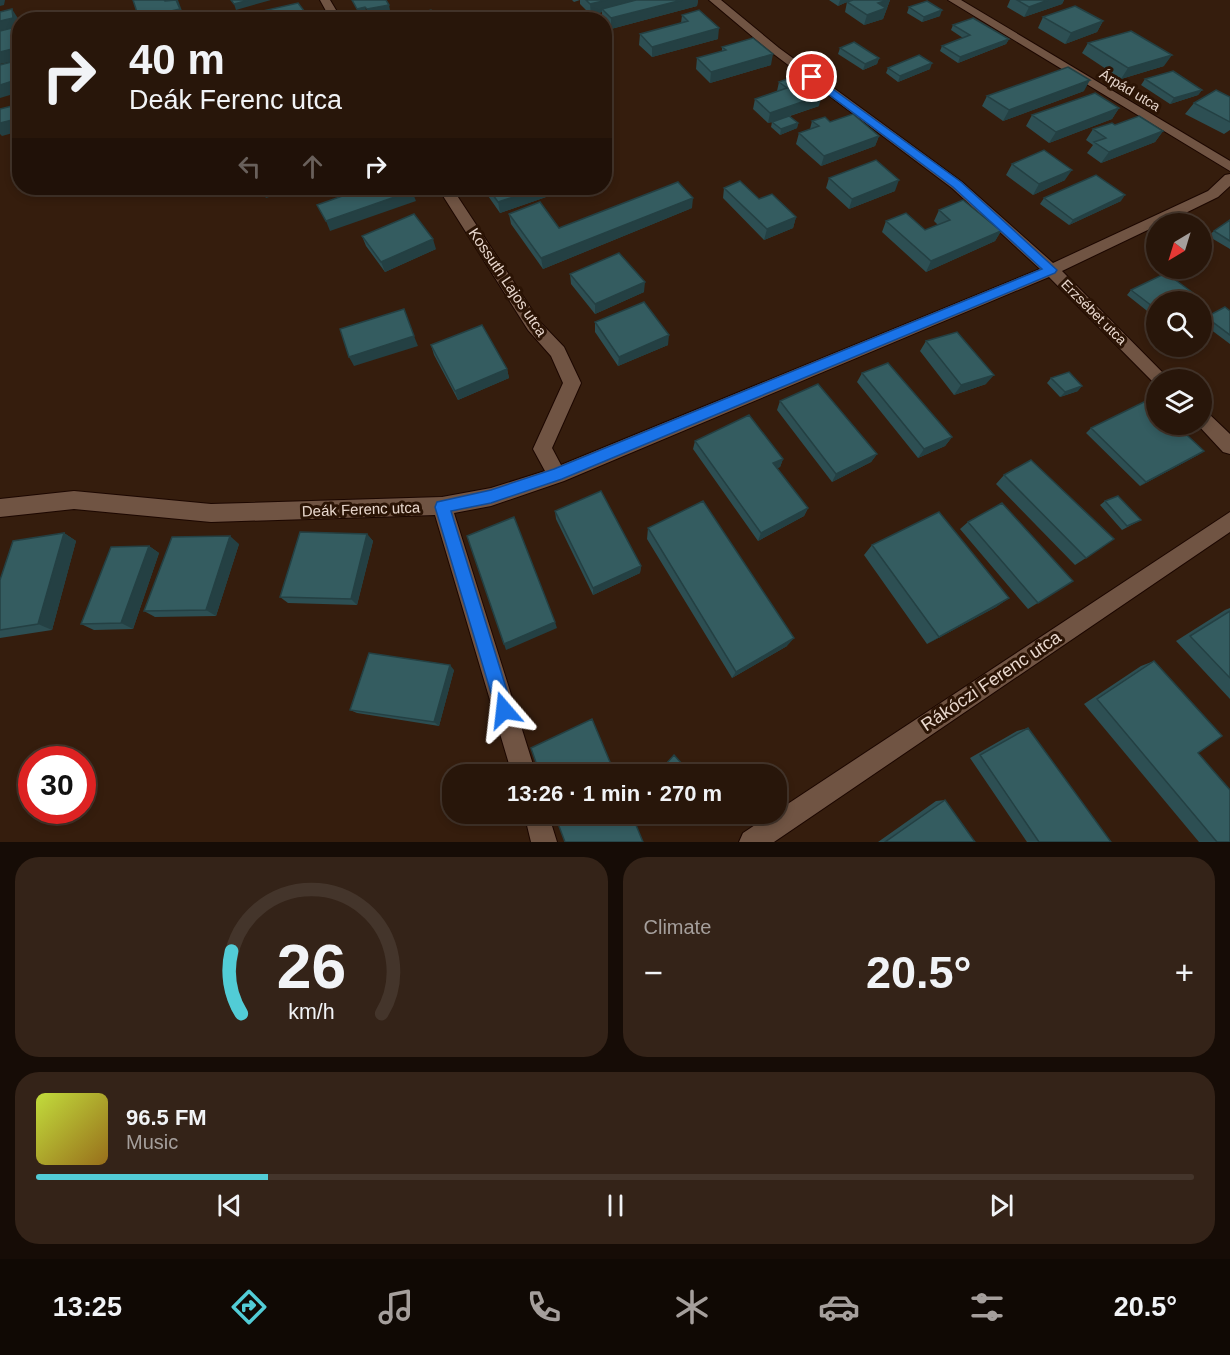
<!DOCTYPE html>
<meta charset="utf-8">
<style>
:root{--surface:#28160a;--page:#342318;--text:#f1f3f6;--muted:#a59f9c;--line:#44352b;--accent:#52ccd6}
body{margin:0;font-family:Helvetica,sans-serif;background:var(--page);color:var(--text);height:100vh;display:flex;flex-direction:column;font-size:22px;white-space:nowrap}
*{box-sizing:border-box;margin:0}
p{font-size:20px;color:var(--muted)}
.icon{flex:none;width:33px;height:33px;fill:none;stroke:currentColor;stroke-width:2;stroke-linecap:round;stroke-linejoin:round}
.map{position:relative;height:842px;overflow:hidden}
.side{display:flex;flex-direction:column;gap:15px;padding:15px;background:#160c06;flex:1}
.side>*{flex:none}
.hud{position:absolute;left:12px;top:12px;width:600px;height:183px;border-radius:24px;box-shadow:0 3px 9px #0003,0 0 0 2px var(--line);background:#28160a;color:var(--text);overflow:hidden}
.needle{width:39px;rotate:218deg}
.fabs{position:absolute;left:1146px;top:213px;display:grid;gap:12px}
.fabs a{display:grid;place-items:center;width:66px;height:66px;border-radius:50%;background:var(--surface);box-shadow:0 3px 9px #0003,0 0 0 2px var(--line);font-size:30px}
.speed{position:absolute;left:18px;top:746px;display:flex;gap:12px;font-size:30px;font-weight:700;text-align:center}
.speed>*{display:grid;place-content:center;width:78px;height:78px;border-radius:50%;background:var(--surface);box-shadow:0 3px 9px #0003,0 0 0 2px var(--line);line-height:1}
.speed .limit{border:9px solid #d22;background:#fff;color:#111}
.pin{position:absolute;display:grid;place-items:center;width:51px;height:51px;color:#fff;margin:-26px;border:3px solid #fff;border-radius:50%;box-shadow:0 2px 6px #0007}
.me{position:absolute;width:66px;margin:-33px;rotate:343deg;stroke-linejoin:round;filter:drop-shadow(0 0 4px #0008)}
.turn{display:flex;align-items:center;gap:21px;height:126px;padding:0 18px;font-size:27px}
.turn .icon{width:78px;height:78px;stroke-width:2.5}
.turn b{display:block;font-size:42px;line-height:51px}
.lanes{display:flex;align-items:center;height:57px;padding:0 18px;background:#0003;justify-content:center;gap:30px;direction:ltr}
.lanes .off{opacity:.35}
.big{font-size:45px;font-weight:700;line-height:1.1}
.side .card{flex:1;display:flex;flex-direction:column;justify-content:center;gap:9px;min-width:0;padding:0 21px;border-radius:24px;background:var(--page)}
.side .dial{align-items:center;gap:0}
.dial svg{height:156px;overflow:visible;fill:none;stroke:var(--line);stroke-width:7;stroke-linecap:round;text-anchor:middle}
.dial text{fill:var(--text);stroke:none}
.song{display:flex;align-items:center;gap:18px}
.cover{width:72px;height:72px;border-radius:9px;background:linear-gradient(135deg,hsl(70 70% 55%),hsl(40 70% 35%))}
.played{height:6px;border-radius:3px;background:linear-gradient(90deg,var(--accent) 20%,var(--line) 20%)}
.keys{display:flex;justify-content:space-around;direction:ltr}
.heat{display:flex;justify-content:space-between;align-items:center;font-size:33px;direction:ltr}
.side .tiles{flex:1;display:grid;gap:15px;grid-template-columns:1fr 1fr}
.card:last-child{grid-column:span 2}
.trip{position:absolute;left:442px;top:764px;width:345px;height:60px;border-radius:24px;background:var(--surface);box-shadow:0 3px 9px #0003,0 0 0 2px var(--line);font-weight:700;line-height:60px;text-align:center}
.menu{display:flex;height:96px;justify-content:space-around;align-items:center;background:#100904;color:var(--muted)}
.menu .icon{width:42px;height:42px}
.menu .selected{color:var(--accent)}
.menu b{font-size:27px;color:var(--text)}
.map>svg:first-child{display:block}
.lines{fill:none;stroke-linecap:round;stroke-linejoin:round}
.street-casing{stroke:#1c0700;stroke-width:2}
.secondary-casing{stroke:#1c0700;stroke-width:2}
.street{fill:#705443;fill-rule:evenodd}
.secondary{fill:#705443;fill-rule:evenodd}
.wall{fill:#2d4f53}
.shaded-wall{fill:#244043}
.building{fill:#345c60;stroke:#244043;stroke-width:1.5}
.route{fill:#1a73e8;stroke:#114b97;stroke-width:1.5}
.labels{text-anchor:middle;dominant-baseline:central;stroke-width:6;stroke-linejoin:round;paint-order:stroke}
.far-street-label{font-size:14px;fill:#e9d8ce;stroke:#2b1405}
.street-label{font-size:15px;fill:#e9d8ce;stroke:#2b1405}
.near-street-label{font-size:18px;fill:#e9d8ce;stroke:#2b1405}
</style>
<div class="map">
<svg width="1230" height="842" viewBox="0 0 1230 842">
<rect width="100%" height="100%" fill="#351d0d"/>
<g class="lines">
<!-- street casing -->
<g class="street-casing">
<path id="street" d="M 320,0 L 330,0 L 342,20 L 331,20 Z
M 709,0 L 721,0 L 779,48 L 962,182 L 1053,263 L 1208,191 L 1225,175 L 1230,174 L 1230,186 L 1218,197 L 1163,224 L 1156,224 L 1156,226 L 1062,271 L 1170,380 L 1156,380 L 1156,385 L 1049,277 L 564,481 L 491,506 L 454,513 L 536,774 L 512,774 L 435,515 L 211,522 L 74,509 L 0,517 L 0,499 L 74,491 L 211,504 L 442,497 L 491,488 L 545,471 L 533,449 L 563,383 L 551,356 L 528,330 L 438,188 L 452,188 L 540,322 L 564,347 L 581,383 L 552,448 L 561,465 L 1040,269 L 952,188 L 771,52 Z
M 948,0 L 961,0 L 1230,161 L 1230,171 Z
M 1202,410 L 1208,413 L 1230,434 L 1230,454 L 1223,452 L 1197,424 L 1202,424 Z
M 524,813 L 548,813 L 557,842 L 531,842 Z"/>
</g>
<!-- secondary casing -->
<g class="secondary-casing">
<path id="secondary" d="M 1230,512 L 1230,532 L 774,842 L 739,842 L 743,833 L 773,813 L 777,813 L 777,811 Z"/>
</g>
<!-- street -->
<use href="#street" class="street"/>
<!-- secondary -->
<use href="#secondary" class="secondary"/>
</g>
<!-- wall -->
<path class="wall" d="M 572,0 L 698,0 L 697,6 L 611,29 L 604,22 L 604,20 L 602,19 L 602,12 L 591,15 L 580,4 L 580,0 L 574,2 Z
M 829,0 L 890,0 L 883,19 L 864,25 L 845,12 L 847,2 L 838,6 Z
M 1010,0 L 1064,0 L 1062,4 L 1024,17 L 1007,7 Z
M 909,7 L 940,16 L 922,22 L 907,13 Z
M 682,15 L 718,39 L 652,57 L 639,45 L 640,34 L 681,23 Z
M 1043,17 L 1103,21 L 1097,32 L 1065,44 L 1038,28 Z
M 953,25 L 1009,39 L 1006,44 L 958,63 L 940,51 L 942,46 L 963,38 L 951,30 Z
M 1088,43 L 1164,66 L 1121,79 L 1082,53 Z
M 722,47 L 771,65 L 710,83 L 696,69 L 697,58 L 722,51 Z
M 840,48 L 879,58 L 877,64 L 863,70 L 838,54 Z
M 888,68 L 930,69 L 898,82 L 886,73 Z
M 1145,79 L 1202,90 L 1198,95 L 1170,104 L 1141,85 Z
M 779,82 L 819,106 L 790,116 L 798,123 L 797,128 L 780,135 L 771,127 L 772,122 L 768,123 L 753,109 L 755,99 L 777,91 Z
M 1084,91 L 1003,121 L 982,106 L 987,96 Z
M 1230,97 L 1230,130 L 1224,134 L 1185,114 L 1194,103 Z
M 1119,108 L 1112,119 L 1049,143 L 1026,126 L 1032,115 Z
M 812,121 L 830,122 L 879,136 L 875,146 L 821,166 L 796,144 L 799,133 L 810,129 Z
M 1115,125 L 1163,131 L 1155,142 L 1101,163 L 1087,153 L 1093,145 L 1086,140 L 1093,129 Z
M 1012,164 L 1065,180 L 1033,195 L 1006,175 Z
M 829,178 L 895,191 L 849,209 L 826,188 Z
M 485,188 L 545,188 L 546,197 L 500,213 L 486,193 Z
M 724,188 L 759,199 L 796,217 L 793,228 L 764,240 L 723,198 Z
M 1044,198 L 1121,201 L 1069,225 L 1040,204 Z
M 692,208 L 543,269 L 511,224 L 509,214 L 559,228 Z
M 939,210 L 1001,231 L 995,241 L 926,272 L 882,232 L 886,221 L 925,230 L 938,225 L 934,221 Z
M 1230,220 L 1230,249 L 1208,236 L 1214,231 Z
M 362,236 L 436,249 L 385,272 L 366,246 Z
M 570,274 L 644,292 L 595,314 L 571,284 Z
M 1131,290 L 1156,302 L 1156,318 L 1127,295 Z
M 1230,311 L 1230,344 L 1202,323 L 1202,321 L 1206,317 Z
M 595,322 L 668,345 L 618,366 L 595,332 Z
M 926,341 L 986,384 L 954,395 L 920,351 Z
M 431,345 L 507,369 L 509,378 L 458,400 L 434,355 Z
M 862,373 L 952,437 L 945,446 L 918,458 L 857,382 Z
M 1051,378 L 1078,391 L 1060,397 L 1047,383 Z
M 780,401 L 877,454 L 871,462 L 832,482 L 777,410 Z
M 1091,428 L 1204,451 L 1198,455 L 1140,486 L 1086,433 Z
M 695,441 L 783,459 L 780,467 L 777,468 L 808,508 L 804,516 L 758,541 L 693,449 Z
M 1004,475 L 1086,558 L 1075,565 L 996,484 Z
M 1105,501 L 1141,520 L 1122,530 L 1100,505 Z
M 555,511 L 641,566 L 640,573 L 593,595 L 556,519 Z
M 968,522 L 1073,581 L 1028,609 L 960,529 Z
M 648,528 L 787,646 L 732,678 L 647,539 Z
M 64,533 L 76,541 L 52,630 L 0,638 L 0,580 Z
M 367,534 L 373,541 L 357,605 L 288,603 L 280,597 Z
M 239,544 L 216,616 L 155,617 L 144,611 Z
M 872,545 L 1009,598 L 996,607 L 927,644 L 864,555 Z
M 149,546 L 159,553 L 133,629 L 94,630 L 81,624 Z
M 1230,608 L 1230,699 L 1176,641 L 1225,610 Z
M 1154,661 L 1198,753 L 1217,842 L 1199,842 L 1084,704 L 1141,666 Z
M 454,670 L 439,726 L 357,713 L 350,710 Z
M 1028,728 L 1111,842 L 1027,842 L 970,758 L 1017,731 Z
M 945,800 L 975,842 L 878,842 L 936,801 Z
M 685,813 L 706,813 L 695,825 Z"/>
<!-- shaded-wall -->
<path class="shaded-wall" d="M 0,0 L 5,0 L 4,5 L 0,6 Z
M 164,0 L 178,0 L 185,19 L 140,20 L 139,18 Z
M 249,0 L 271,0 L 236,10 L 234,4 Z
M 607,0 L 648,0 L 602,9 L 602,12 L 591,15 L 590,4 Z
M 682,0 L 698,0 L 697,6 L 611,29 L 611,18 Z
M 840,0 L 851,0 L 838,6 Z
M 888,0 L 890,0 L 883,19 L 864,25 L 867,15 L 878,3 Z
M 1048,0 L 1064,0 L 1062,4 L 1024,17 L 1029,7 Z
M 389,5 L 390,10 L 368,15 L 367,9 Z
M 365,7 L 367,13 L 359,14 L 357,9 Z
M 12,9 L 19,20 L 20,29 L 0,33 L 0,11 L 2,20 Z
M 942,10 L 940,16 L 922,22 L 924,17 Z
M 308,16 L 309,20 L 295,20 Z
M 1103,21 L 1097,32 L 1065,44 L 1071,33 Z
M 719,28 L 718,39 L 652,57 L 652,47 Z
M 1009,39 L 1006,44 L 958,63 L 960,57 Z
M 20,47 L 20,60 L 0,64 L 0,52 Z
M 773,54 L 771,65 L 710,83 L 711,72 Z
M 1172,55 L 1164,66 L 1121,79 L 1128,68 Z
M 879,58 L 877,64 L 863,70 L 865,64 Z
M 15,61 L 20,67 L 20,92 L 0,98 L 0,85 Z
M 932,63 L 930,69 L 898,82 L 900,76 Z
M 1090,80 L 1084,91 L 1003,121 L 1009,110 Z
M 1202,90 L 1198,95 L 1170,104 L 1174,98 Z
M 822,95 L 819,106 L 768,123 L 770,113 Z
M 1119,108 L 1112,119 L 1049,143 L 1056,132 Z
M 20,118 L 20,131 L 2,136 L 0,134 L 0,123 Z
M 798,123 L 797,128 L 780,135 L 781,129 Z
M 1163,131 L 1155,142 L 1101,163 L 1109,152 Z
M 879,136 L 875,146 L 821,166 L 824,156 Z
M 1072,170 L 1065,180 L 1033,195 L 1039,184 Z
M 899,180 L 895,191 L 849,209 L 852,199 Z
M 260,188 L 297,188 L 266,198 Z
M 541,188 L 545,188 L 546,197 L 500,213 L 498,202 Z
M 412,191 L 416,201 L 330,231 L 326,221 Z
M 1125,195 L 1121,201 L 1069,225 L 1073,220 Z
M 693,198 L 692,208 L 543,269 L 541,258 Z
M 796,217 L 793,228 L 764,240 L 767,229 Z
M 1001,231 L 995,241 L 926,272 L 931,261 Z
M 433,239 L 436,249 L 385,272 L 381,262 Z
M 645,282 L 644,292 L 595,314 L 595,304 Z
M 669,335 L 668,345 L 618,366 L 619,357 Z
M 414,336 L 418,346 L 354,366 L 349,357 Z
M 507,369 L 509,378 L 458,400 L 455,391 Z
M 994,375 L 986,384 L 954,395 L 961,385 Z
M 1082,386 L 1078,391 L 1060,397 L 1065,392 Z
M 952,437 L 945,446 L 918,458 L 924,449 Z
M 1204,451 L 1198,455 L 1140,486 L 1146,482 Z
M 877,454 L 871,462 L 832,482 L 836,474 Z
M 783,459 L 780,467 L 770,472 L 773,463 Z
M 808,508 L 804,516 L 758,541 L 761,533 Z
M 64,533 L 76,541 L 52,630 L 38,624 Z
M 367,534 L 373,541 L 357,605 L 351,599 Z
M 230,536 L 239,544 L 216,616 L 206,610 Z
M 149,546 L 159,553 L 133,629 L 121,623 Z
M 641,566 L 640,573 L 593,595 L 593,588 Z
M 1009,598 L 996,607 L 927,644 L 939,637 Z
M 555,622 L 557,628 L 506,650 L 504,644 Z
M 794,638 L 787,646 L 732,678 L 736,672 Z
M 450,665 L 454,670 L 439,726 L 434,722 Z"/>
<!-- building -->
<path class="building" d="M 133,0 L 164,0 L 165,1 L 176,0 L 180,9 L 139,18 Z
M 231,0 L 249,0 L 234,4 Z
M 352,0 L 386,0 L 389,5 L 367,9 L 365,7 L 357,9 Z
M 586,0 L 607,0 L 590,4 Z
M 636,0 L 682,0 L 611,18 L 602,9 Z
M 853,0 L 888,0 L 878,3 L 886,8 L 867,15 L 847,2 Z
M 1017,0 L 1048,0 L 1029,7 Z
M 927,1 L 942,10 L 924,17 L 909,7 Z
M 298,3 L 308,16 L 295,20 L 248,20 L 245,15 Z
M 1075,6 L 1103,21 L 1071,33 L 1043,17 Z
M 12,9 L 13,18 L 0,21 L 0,12 Z
M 431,10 L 439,20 L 396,20 Z
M 699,10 L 719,28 L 652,47 L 640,34 L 688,21 L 682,15 Z
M 973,18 L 1009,39 L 960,57 L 942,46 L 970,35 L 953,25 Z
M 20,26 L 20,47 L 0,52 L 0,31 Z
M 1131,31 L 1172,55 L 1128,68 L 1088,43 Z
M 753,38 L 773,54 L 711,72 L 697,58 L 726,50 L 722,47 Z
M 854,42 L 879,58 L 865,64 L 840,48 Z
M 919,55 L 932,63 L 900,76 L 888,68 Z
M 15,61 L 19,79 L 0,85 L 0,65 Z
M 1068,67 L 1090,80 L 1009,110 L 987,96 Z
M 1173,71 L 1202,90 L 1174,98 L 1145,79 Z
M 798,75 L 822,95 L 770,113 L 755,99 L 787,88 L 779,82 Z
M 1216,90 L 1230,97 L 1230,122 L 1194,103 Z
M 1095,93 L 1119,108 L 1056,132 L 1032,115 Z
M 20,104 L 20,118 L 0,123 L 0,109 Z
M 853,114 L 879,136 L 824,156 L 799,133 L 819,126 L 812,121 L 825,117 L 830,122 Z
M 789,116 L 798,123 L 781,129 L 772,122 Z
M 1139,116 L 1163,131 L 1109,152 L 1094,142 L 1106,138 L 1093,129 L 1112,123 L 1115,125 Z
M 1044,150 L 1072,170 L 1039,184 L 1012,164 Z
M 876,160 L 899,180 L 852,199 L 829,178 Z
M 1096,175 L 1125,195 L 1073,220 L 1044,198 Z
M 740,181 L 759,199 L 772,194 L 796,217 L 767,229 L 724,188 Z
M 678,182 L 693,198 L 541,258 L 509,214 L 540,202 L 559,228 Z
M 351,188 L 410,188 L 412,191 L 326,221 L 317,205 L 354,192 Z
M 488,188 L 541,188 L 498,202 Z
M 963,200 L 1001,231 L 931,261 L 886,221 L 906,213 L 925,230 L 950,220 L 939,210 Z
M 414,214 L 433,239 L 381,262 L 362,236 Z
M 1230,220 L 1230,241 L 1214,231 Z
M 619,253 L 645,282 L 595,304 L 570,274 Z
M 1166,273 L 1201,299 L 1196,302 L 1156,302 L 1156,309 L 1131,290 Z
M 644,302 L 669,335 L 619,357 L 595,322 Z
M 1225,307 L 1230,311 L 1230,335 L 1206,317 Z
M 404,309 L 414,336 L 349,357 L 340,329 Z
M 482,325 L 507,369 L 455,391 L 431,345 Z
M 957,332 L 994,375 L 961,385 L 926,341 Z
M 888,363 L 952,437 L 924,449 L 862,373 Z
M 1069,372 L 1082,386 L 1065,392 L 1051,378 Z
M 818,384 L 877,454 L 836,474 L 780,401 Z
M 1148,400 L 1156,408 L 1156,424 L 1175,424 L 1204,451 L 1146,482 L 1091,428 Z
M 749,415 L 783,459 L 773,463 L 808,508 L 761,533 L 695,441 Z
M 1031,460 L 1114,539 L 1086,558 L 1004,475 Z
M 601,491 L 641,566 L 593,588 L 555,511 Z
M 1118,496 L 1141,520 L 1127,526 L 1105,501 Z
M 703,501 L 794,638 L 736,672 L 648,528 Z
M 1002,503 L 1073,581 L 1038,603 L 968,522 Z
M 939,512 L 1009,598 L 939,637 L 872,545 Z
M 514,517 L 555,622 L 504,644 L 467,536 Z
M 300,532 L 367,534 L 351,599 L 280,597 Z
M 64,533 L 38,624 L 0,630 L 0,580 L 13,541 Z
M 230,536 L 206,610 L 144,611 L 172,537 Z
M 149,546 L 121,623 L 81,624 L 111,547 Z
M 1230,611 L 1230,678 L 1190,636 Z
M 369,653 L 450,665 L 434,722 L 350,710 Z
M 1154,661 L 1222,736 L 1198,753 L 1230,790 L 1230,842 L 1217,842 L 1097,699 Z
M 592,719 L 615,774 L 540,774 L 531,748 Z
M 1028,728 L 1111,842 L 1039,842 L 980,755 Z
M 674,755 L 691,774 L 657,774 Z
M 945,800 L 975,842 L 885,842 Z
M 554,813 L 631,813 L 643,842 L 565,842 Z
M 686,813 L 706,813 L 697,825 Z"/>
<!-- route -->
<path class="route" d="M 812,74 L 961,182 L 1057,270 L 1055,273 L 562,479 L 491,503 L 451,511 L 513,710 L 510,716 L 504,719 L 498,716 L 435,507 L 437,502 L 491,490 L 554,469 L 1042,269 L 953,187 L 808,79 L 808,75 Z"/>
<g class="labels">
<!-- far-street labels -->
<g class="far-street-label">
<text transform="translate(1130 90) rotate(31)">Árpád utca</text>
<text transform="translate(1094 312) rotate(45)">Erzsébet utca</text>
</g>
<!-- street labels -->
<g class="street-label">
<text transform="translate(508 282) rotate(56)">Kossuth Lajos utca</text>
<text transform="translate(361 509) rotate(-2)">Deák Ferenc utca</text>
</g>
<!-- near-street labels -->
<g class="near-street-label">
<text transform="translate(991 681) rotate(-34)">Rákóczi Ferenc utca</text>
</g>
</g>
</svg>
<div class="fabs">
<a><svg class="needle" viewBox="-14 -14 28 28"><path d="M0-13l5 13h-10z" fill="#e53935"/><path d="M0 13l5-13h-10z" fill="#a59f9c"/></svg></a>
<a><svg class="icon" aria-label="search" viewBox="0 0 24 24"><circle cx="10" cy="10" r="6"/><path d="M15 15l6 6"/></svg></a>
<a><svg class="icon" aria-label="layers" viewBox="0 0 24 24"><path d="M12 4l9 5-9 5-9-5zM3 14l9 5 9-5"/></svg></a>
</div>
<div class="speed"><div class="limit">30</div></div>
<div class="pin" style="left:812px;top:77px;background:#d93025"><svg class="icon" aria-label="arrive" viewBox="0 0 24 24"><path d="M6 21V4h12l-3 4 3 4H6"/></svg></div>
<svg class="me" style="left:504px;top:710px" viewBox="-20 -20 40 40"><path d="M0-17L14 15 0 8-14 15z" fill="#1a73e8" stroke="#fff" stroke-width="4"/></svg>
<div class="trip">13:26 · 1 min · 270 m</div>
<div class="hud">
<div class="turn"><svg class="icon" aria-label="right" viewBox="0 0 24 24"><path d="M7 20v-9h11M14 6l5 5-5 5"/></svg><div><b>40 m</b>Deák Ferenc utca</div></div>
<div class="lanes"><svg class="icon off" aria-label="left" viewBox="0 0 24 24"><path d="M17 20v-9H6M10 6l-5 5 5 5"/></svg><svg class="icon off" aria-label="ahead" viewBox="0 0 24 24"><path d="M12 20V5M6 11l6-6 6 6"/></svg><svg class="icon" aria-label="right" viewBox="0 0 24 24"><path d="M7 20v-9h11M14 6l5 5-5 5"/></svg></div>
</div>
</div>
<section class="side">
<div class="tiles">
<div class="card dial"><svg viewBox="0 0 100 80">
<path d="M14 69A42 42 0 1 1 86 69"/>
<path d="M14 69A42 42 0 0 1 9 37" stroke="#52ccd6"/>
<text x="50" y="56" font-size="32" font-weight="700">26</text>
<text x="50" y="72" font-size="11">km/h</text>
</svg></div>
<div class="card"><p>Climate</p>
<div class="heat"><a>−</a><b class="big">20.5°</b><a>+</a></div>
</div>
<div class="card">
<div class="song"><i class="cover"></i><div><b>96.5 FM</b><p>Music</p></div></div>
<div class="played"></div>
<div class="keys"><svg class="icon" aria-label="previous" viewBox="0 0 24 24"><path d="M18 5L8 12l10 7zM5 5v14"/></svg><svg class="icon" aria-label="pause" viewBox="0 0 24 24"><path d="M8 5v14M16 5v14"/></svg><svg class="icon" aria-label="next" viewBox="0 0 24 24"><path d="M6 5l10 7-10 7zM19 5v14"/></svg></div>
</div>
</div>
</section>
<nav class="menu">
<b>13:25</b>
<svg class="icon selected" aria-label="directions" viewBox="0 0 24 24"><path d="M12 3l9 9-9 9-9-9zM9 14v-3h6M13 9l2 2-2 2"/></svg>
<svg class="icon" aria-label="music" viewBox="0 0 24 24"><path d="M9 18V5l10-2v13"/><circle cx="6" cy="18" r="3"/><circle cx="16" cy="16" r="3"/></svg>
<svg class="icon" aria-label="phone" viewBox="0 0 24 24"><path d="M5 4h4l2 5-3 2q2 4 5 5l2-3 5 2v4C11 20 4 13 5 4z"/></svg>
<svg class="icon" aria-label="climate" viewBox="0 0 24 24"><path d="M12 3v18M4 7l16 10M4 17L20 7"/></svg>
<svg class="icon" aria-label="car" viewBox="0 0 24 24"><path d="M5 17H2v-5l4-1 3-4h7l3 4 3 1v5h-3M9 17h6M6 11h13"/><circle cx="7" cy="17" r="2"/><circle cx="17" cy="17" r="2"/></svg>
<svg class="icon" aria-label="filters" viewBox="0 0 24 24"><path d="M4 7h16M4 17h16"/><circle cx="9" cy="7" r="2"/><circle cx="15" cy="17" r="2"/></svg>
<b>20.5°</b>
</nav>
